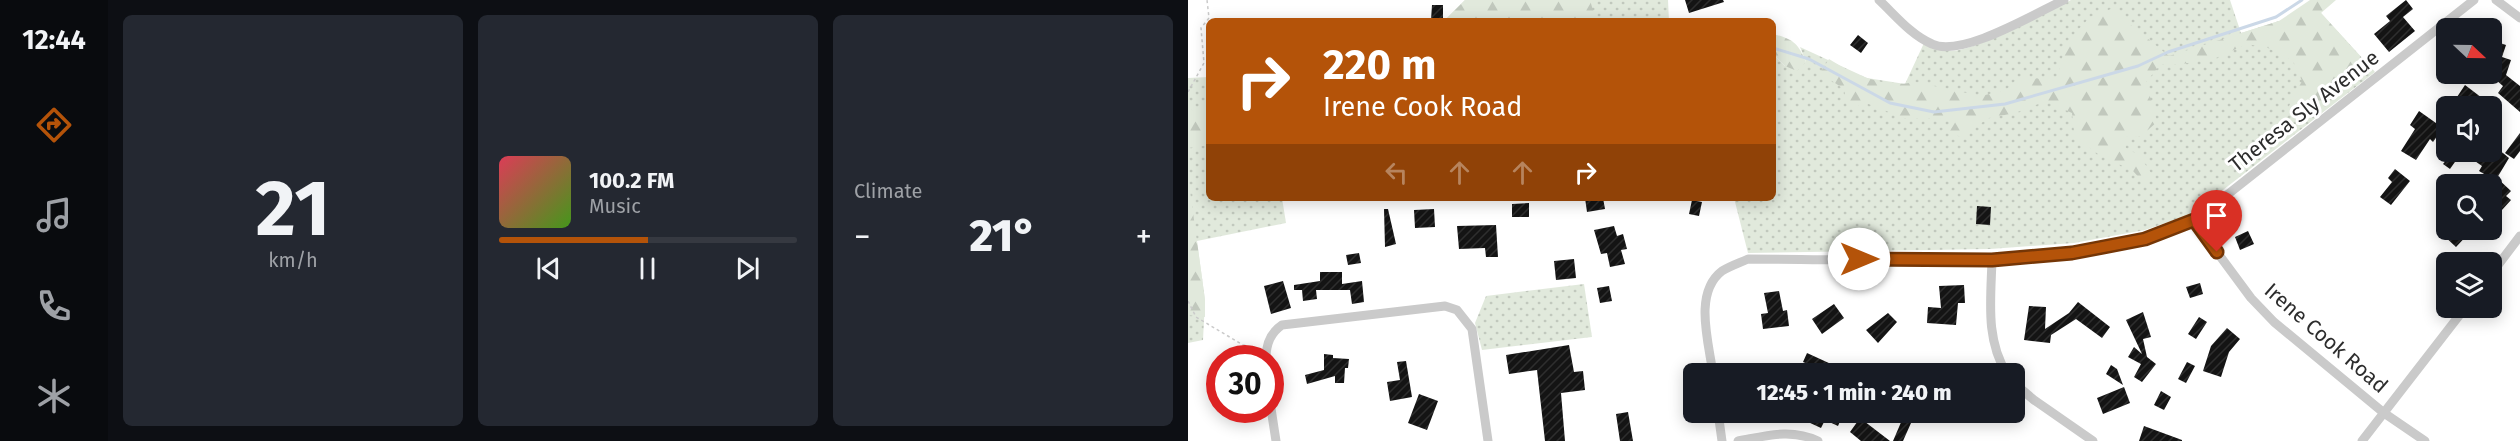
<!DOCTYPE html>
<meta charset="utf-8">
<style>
:root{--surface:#171b24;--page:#242831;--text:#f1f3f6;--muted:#9ea1a6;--line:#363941;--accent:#b45309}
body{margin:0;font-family:"Fira Sans",sans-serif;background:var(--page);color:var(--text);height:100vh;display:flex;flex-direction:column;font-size:22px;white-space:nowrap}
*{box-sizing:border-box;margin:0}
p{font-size:20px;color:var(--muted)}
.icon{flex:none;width:33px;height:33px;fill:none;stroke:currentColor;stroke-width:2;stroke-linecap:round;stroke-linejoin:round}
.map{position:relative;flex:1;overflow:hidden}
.side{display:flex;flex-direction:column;gap:15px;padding:15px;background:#0d0f14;width:1080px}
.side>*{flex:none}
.guide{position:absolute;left:18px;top:18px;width:570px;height:183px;border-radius:9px;box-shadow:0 3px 15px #0003;background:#b45309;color:#fff;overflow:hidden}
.needle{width:39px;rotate:112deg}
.controls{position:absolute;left:1248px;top:18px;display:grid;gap:12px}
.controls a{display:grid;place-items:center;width:66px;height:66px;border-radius:9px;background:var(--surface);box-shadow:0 3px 15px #0003;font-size:30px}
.speed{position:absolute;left:18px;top:345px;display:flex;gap:12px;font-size:30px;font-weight:700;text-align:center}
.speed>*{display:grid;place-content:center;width:78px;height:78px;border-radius:50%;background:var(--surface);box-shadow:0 3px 15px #0003;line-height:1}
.speed .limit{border:9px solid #d22;background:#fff;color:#111}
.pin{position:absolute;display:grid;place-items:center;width:51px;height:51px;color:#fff;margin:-62px -26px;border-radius:50% 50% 50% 0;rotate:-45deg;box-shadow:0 0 6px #0007}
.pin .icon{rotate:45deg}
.me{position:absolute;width:66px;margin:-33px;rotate:90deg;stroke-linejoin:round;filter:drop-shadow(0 0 4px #0008)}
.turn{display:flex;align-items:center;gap:21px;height:126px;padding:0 18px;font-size:27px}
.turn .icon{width:78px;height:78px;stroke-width:2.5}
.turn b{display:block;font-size:42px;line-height:51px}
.lanes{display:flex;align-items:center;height:57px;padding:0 18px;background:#0003;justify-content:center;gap:30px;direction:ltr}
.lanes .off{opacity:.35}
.big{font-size:45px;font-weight:800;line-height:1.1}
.side .card{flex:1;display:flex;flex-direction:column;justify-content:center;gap:9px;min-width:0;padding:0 21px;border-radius:9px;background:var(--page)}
.side .dial{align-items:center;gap:0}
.dial b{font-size:78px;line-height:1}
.song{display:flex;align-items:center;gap:18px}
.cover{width:72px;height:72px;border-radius:9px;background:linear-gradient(135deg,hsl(350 70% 55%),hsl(100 70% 35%))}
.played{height:6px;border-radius:3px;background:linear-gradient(90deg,var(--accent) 50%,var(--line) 50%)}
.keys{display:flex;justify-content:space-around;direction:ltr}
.heat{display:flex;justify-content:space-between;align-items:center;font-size:33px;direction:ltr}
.side .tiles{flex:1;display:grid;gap:15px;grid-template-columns:repeat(3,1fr)}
.trip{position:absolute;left:495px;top:363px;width:342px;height:60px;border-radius:9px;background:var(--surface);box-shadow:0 3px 15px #0003;font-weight:800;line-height:60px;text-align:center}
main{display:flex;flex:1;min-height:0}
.tab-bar{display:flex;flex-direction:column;width:108px;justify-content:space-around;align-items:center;background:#090b0e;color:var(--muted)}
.tab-bar .icon{width:42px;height:42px}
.tab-bar .selected{color:var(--accent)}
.tab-bar b{font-size:27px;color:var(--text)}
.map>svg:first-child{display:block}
.grass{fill:url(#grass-dots)}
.forest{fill:url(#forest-firs)}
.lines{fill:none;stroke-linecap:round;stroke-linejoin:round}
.stream{stroke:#cbd8e7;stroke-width:3}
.building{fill:url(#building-hatch)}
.path{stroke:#cacaca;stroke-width:1.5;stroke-dasharray:3 3;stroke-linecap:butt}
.street{stroke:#cacaca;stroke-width:9}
.route-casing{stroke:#753606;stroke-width:15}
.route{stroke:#b45309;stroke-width:10}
.labels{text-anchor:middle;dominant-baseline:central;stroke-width:6;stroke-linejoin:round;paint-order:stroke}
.street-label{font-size:21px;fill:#2d2d2d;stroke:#fff}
</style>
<main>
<nav class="tab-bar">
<b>12:44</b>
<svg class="icon selected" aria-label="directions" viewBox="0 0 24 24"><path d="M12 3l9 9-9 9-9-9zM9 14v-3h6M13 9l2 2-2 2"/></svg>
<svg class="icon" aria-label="music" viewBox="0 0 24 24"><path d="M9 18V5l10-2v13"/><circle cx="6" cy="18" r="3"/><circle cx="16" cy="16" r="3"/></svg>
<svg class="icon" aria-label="phone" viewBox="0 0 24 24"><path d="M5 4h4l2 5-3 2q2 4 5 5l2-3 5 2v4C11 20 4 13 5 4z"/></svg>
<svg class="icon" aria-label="climate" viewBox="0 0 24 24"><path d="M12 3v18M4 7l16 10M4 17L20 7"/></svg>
</nav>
<section class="side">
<div class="tiles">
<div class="card dial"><b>21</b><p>km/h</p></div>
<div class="card">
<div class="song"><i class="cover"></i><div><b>100.2 FM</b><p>Music</p></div></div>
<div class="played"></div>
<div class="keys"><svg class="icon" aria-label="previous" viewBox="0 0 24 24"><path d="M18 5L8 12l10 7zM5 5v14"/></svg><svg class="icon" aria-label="pause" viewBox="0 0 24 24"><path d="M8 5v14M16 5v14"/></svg><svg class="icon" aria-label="next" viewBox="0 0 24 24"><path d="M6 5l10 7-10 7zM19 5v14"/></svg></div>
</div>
<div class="card"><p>Climate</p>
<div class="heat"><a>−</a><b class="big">21°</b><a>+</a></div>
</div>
</div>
</section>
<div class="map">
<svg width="1332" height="441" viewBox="0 0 1332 441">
<defs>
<pattern id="grass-dots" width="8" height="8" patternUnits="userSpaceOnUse" patternTransform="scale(1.5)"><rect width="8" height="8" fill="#e1e9dc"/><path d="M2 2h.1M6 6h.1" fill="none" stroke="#c1c8bd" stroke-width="1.8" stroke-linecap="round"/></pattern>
<pattern id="forest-firs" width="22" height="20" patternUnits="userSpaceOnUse" patternTransform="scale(1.5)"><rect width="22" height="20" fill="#e1e9dc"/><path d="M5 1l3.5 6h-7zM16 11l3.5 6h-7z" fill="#c1c8bd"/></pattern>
<pattern id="building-hatch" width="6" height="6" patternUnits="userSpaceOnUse" patternTransform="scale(1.5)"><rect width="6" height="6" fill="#141414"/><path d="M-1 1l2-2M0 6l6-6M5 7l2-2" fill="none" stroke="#2e2e2e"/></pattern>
</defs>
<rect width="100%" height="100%" fill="#fff"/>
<!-- grass -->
<path class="grass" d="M 277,0 L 480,0 L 481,21 L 256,21 Z
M 883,0 L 1042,0 L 1053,33 L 1091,21 L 1133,13 L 1187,72 L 1004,214 L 957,230 L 886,243 L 802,249 L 560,253 L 546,198 L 585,198 L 585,54 L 597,66 L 618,62 L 612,47 L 679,78 L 717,84 L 736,43 C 744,48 753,51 763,51 C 788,51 856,13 883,0 Z
M 21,77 L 21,198 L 94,198 L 98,223 L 9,241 L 17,300 L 15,340 L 0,343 L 0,78 Z
M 396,284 L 404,337 L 294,350 L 287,323 L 298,296 Z"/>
<!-- forest -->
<path class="forest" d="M 277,0 L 402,0 L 408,21 L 256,21 Z
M 1122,0 L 1148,0 L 1133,13 L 1172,56 L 1159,84 L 1127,109 L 1100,108 L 1114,81 L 1105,61 L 1080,48 L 1059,44 L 1028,58 L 994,64 L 973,64 L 958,82 L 969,122 L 953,136 L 935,137 L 938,148 L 951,155 L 963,173 L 957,184 L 945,171 L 910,154 L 892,141 L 886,131 L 884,113 L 858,101 L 827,113 L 801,118 L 772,137 L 762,131 L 768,121 L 746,118 L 716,118 L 673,101 L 669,109 L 659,106 L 656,89 L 632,73 L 641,59 C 664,74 698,89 727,82 L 793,96 L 818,90 L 830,78 L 869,79 L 878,43 L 902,17 L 923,9 L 981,56 L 1091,21 Z
M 585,34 C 605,39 610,43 618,62 L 609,71 L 597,66 L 585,54 Z
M 21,104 L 21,145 L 0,148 L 0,107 L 6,111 Z
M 0,176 L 17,300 L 17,317 L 0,315 Z"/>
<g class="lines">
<!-- stream -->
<path class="stream" d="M 585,48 L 621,59 L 702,103 L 746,112 L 817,104 L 950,66 L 980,52 L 1088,17 L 1114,0"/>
</g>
<!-- building -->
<path class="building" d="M 497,0 L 535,0 L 536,2 L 501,13 Z
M 1218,0 L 1225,9 L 1215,17 L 1227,31 L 1201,52 L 1186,34 L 1202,21 L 1198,16 Z
M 244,5 L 255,5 L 255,20 L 243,20 Z
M 670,35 L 680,43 L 673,53 L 662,45 Z
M 1306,41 L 1318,45 L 1314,57 L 1323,60 L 1318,75 L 1332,86 L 1332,112 L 1310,93 L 1315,86 L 1308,80 L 1313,74 L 1304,70 L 1304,49 Z
M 1277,85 L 1298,101 L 1294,106 L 1263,106 Z
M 1231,111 L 1255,128 L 1245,142 L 1242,139 L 1228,160 L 1213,151 L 1227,129 L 1222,125 Z
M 1332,133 L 1332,151 L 1326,159 L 1317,153 Z
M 1304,144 L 1321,158 L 1309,178 L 1323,191 L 1318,196 L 1323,200 L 1304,221 L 1304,184 L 1297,184 L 1303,178 L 1291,171 L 1294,166 L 1274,152 L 1262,169 L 1255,164 L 1265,152 L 1304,152 Z
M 1207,169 L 1222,181 L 1203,205 L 1192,197 L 1204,182 L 1200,178 Z
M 397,198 L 415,198 L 417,209 L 399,212 Z
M 504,200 L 514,202 L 511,216 L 501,214 Z
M 341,203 L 341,217 L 324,217 L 324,204 Z
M 789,206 L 803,207 L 802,225 L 788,224 Z
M 196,209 L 200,209 L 208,244 L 197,247 Z
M 246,209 L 247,227 L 227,228 L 226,210 Z
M 308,225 L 310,257 L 298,257 L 297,248 L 271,249 L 269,226 Z
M 426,226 L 429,236 L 435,234 L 439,249 L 433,250 L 437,264 L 422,267 L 419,253 L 413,254 L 406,230 Z
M 1258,230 L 1284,230 L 1268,247 L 1254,234 Z
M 1060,231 L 1066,244 L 1052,250 L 1047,237 Z
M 171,253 L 173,263 L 160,265 L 158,255 Z
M 386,259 L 388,278 L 368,280 L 366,261 Z
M 132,272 L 154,272 L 154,284 L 174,281 L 176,302 L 164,304 L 162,290 L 128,290 L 129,299 L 115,301 L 114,290 L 106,290 L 106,285 L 132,281 Z
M 95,281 L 103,308 L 83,314 L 76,286 Z
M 1012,283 L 1015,294 L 1002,298 L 998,287 Z
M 776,285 L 777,303 L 770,303 L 768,325 L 739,323 L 740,307 L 753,308 L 751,286 Z
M 421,286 L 424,301 L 412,303 L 409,288 Z
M 591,291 L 595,311 L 599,310 L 601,326 L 575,329 L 573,314 L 580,313 L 576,293 Z
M 890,302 L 922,327 L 914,338 L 888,319 L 863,335 L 862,343 L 836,340 L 841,306 L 858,307 L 857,329 L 881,313 Z
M 646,304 L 656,318 L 634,334 L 624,319 Z
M 955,312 L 963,337 L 955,339 L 959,357 L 968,364 L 954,382 L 946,377 L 953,364 L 940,357 L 946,347 L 954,354 L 938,320 Z
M 700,313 L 709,322 L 690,343 L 678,330 Z
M 1011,317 L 1019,322 L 1008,339 L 1000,334 Z
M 1039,328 L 1052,339 L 1041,352 L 1033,377 L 1015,371 L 1023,346 Z
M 381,345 L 386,372 L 395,371 L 397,390 L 373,393 L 377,441 L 357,441 L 349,370 L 321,374 L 318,355 Z
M 619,353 L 643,364 L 639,374 L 618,374 L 622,365 L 615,362 Z
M 136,354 L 145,355 L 145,358 L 161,359 L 160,368 L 157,368 L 156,383 L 147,383 L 147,376 L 119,384 L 117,375 L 136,370 Z
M 218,361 L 224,397 L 202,401 L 199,382 L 212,380 L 209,362 Z
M 999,362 L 1007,366 L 998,383 L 990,379 Z
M 923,365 L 929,369 L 935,385 L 918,374 Z
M 936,387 L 942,403 L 915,414 L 909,398 Z
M 973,391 L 983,397 L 976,410 L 966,405 Z
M 231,394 L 250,401 L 239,430 L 220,423 Z
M 440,412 L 445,441 L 432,441 L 428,414 Z
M 620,412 L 656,412 L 650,426 L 637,420 L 633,428 L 620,422 L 624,414 Z
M 672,418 L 702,441 L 673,441 L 662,432 Z
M 714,420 L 723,423 L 715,441 L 705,441 Z
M 956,426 L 994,440 L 994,441 L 951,441 Z"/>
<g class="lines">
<!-- path -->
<path class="path" d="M 0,92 L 16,63 L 13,28 L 21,18 L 19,0
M 0,301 L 8,317 L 55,345 L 69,348"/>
<!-- street -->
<path class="street" d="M 691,0 C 707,15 723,35 744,44 C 773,58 846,14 876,0
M 1308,0 L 1332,18
M 1006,221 L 1063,298 L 1086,322 L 1196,413 L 1237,441
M 804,259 C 803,299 797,339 819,374
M 1304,273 L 1332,236
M 78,358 C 78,344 82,333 94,325 L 257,306 L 269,310 L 284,329 L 300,441
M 525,374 C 521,343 505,293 534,271 C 542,266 551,263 560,259 C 691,259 826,269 955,239 C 972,235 990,227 1006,221 L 1286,0
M 826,383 L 846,400 L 905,441
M 82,402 L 88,441
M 530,412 L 534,441
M 550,441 C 578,436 603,428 630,441
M 1174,441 L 1277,308"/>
</g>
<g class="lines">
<!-- route casing -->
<g class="route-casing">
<path id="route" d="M 671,259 L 804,260 L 884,253 L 957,239 L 1006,220 L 1029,252"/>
</g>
<!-- route -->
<use href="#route" class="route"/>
</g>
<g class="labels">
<!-- street labels -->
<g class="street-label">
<text transform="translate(1116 111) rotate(-38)">Theresa Sly Avenue</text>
<text transform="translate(1138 338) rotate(41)">Irene Cook Road</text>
</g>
</g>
</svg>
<div class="controls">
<a><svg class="needle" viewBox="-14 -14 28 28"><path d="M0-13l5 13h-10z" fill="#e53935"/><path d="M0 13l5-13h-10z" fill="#9ea1a6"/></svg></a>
<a><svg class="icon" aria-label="sound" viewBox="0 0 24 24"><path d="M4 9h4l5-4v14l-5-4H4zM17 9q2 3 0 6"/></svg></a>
<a><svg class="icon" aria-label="search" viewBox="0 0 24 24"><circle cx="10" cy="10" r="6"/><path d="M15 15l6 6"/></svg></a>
<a><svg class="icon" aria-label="layers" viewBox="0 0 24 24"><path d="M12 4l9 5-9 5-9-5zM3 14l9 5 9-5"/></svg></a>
</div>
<div class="speed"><div class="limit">30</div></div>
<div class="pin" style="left:1029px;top:252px;background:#d93025"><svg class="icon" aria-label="arrive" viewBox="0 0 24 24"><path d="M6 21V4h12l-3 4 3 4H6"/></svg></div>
<svg class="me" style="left:671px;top:259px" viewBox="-20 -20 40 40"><circle r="19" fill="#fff"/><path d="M0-13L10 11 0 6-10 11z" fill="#b45309"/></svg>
<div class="trip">12:45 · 1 min · 240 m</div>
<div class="guide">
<div class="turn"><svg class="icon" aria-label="right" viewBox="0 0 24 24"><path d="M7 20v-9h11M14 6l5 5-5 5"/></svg><div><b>220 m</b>Irene Cook Road</div></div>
<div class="lanes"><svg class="icon off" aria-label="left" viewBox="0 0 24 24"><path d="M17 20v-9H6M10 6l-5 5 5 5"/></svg><svg class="icon off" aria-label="ahead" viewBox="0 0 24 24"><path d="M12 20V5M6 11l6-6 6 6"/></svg><svg class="icon off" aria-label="ahead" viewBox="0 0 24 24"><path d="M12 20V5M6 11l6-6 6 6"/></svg><svg class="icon" aria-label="right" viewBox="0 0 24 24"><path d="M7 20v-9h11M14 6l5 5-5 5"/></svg></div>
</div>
</div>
</main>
